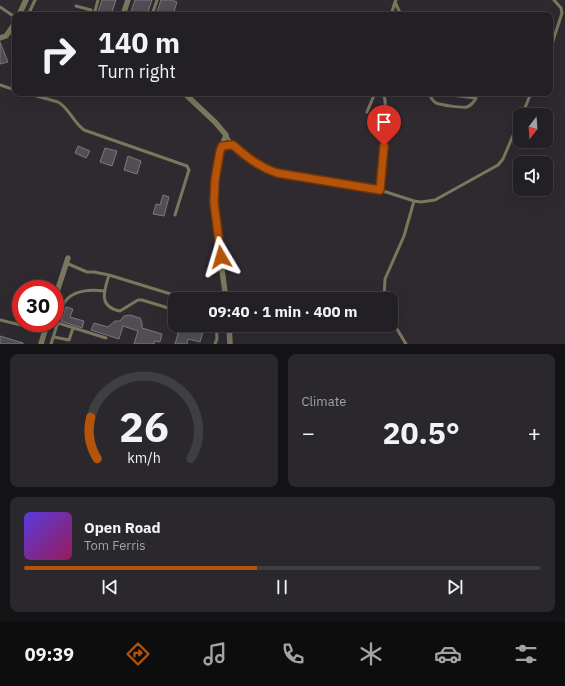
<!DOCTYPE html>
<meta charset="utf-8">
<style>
:root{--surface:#222024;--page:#2a282c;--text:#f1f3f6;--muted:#a2a3a6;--line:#3f3e41;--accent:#b45309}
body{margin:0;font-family:"IBM Plex Sans",sans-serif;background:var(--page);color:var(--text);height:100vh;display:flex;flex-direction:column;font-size:15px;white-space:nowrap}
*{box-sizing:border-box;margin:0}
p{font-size:13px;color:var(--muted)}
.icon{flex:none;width:22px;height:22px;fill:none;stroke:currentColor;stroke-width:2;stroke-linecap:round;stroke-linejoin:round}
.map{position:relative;height:344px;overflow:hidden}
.panel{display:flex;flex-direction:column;gap:10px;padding:10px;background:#131214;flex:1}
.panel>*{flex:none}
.hud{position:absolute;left:12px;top:12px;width:541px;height:84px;border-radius:8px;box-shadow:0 4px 16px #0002,0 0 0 1px var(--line);background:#222024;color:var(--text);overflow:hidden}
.needle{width:26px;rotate:197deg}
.tools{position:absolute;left:513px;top:108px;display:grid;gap:8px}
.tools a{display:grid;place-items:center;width:40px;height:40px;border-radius:8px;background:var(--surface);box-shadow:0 4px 16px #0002,0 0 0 1px var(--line);font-size:20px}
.speed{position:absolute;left:12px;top:280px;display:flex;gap:8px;font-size:20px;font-weight:700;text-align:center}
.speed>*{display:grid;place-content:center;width:52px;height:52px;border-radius:50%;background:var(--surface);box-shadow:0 4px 16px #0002,0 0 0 1px var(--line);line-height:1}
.speed .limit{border:6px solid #d22;background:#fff;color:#111}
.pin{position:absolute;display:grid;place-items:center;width:34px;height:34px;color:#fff;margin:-41px -17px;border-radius:50% 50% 50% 0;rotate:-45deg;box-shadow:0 0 4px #0007}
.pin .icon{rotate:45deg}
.me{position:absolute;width:44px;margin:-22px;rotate:353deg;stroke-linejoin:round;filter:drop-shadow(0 0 3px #0008)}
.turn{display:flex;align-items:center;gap:14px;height:84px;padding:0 20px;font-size:18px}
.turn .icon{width:52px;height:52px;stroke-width:2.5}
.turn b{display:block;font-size:28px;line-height:34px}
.big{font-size:30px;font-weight:700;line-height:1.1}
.panel .card{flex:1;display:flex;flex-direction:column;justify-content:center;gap:6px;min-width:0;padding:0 14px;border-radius:8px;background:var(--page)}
.panel .dial{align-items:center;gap:0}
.dial svg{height:104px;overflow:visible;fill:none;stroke:var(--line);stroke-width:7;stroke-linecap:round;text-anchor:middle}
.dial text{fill:var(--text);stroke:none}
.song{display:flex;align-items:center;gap:12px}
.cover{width:48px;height:48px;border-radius:6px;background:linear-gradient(135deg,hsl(250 70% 55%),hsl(330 70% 35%))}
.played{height:4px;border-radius:2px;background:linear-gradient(90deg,var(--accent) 45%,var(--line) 45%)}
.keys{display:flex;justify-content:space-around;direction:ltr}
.heat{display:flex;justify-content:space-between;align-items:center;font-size:22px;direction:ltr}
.panel .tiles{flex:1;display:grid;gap:10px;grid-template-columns:1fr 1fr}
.card:last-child{grid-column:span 2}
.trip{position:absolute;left:168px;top:292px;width:230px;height:40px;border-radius:8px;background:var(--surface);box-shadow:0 4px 16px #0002,0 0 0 1px var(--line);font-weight:700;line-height:40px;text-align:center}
.tab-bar{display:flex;height:64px;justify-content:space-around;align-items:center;background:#0e0d0e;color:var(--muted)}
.tab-bar .icon{width:28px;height:28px}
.tab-bar .current{color:var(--accent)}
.tab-bar b{font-size:18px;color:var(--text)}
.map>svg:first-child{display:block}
.building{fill:#514d53;stroke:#7b777e}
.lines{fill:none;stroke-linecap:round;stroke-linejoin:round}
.service{stroke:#79775d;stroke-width:3}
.minor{stroke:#79775d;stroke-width:5.5}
.route-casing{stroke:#753606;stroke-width:10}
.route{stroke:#b45309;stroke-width:7}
</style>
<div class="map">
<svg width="565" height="344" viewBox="0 0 565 344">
<rect width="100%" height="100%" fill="#2e2a30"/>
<!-- building -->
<path class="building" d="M 102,0 L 116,0 L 111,15 L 97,15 Z
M 135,0 L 152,0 L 147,15 L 130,15 Z
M 161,0 L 172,0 L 177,2 L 173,15 L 156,15 Z
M 0,42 L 8,62 L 0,64 Z
M 78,146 L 90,151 L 86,158 L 75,153 Z
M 105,148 L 117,151 L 112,166 L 100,162 Z
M 128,156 L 141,161 L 137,174 L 124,170 Z
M 163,195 L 169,197 L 164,216 L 153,214 L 156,204 L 160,205 Z
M 66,307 L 73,309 L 70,317 L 84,321 L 82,328 L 61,321 Z
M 130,315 L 140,318 L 142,323 L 142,328 L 162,334 L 160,342 L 155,341 L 154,344 L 134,344 L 138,331 L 123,326 L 119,339 L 91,330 L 94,323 L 108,327 L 115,321 L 120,321 L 124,316 Z
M 193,325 L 205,325 L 200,342 L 188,339 L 187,344 L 175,344 L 180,327 L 191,330 Z
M 0,336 L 23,343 L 23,344 L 0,344 Z"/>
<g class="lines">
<!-- service -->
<path class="service" d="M 396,0 L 395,2 L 401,15
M 76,6 L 91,10
M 0,7 L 15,17
M 28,15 L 35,0
M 87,15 L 89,11 L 91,10
M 94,15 L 98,0
M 152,15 L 157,0
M 391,15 L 395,2
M 550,50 L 562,13 L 561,8 L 554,0
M 0,85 L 15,90
M 26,93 L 58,102 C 69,108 73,122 84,130 L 187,166 L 189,170 L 188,173 L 175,215
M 429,93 C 430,97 432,100 436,103 C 441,105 462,108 467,107 C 472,105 474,102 476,98
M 434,93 L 476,98 L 477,93
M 367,112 L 375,93
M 522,115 L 531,93
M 226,135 L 233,145 L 249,160 L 277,173 L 380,190 L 414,201 L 421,202 L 435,200 L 498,165 L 503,159 L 520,119
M 222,146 L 233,145
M 380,190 C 381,173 390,104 383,93
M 66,263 L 87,272 L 94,272 L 109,275 L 187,299
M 109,275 C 104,291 98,307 120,311 L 138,300 L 142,300 L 175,310
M 384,299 L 385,279 L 404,236 L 414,201
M 391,319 L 406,344
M 0,320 L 45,331
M 58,323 L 106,338
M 54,337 L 69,340 L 73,328
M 51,344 L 64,303 C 72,290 91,289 104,291
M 215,344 L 217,339 L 216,325"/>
<!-- minor -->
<path class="minor" d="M 19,15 L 26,0
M 123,15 L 128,0
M 0,38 L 6,36 L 15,23
M 184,93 L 215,122 L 226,135 C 224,141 221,147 219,153 C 208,200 220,251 226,299
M 55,298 L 68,258
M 229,325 L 230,344
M 41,344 L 47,323"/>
</g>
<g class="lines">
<!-- route casing -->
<g class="route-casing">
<path id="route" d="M 221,257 L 214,202 L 215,180 L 220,151 L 222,146 L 233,145 C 246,157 259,167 277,173 L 380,190 L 384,146"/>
</g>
<!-- route -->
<use href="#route" class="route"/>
</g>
</svg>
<div class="tools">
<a><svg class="needle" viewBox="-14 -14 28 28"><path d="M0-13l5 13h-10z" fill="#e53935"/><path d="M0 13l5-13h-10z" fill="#a2a3a6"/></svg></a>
<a><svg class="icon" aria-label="sound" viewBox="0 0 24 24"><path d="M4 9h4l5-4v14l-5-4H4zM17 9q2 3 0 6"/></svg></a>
</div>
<div class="speed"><div class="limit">30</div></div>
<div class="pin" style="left:384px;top:146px;background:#d93025"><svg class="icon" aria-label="arrive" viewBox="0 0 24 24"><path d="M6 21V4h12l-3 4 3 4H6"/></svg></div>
<svg class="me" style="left:221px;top:257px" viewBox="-20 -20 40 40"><path d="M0-17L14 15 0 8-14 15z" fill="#b45309" stroke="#fff" stroke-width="4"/></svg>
<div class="trip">09:40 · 1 min · 400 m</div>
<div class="hud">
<div class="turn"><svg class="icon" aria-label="right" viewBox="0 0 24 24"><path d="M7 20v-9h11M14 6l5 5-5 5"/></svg><div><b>140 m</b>Turn right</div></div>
</div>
</div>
<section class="panel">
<div class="tiles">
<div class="card dial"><svg viewBox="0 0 100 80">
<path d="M14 69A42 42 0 1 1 86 69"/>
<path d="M14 69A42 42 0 0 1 9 37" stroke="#b45309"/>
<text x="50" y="56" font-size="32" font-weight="700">26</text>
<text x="50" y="72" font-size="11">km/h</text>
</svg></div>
<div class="card"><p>Climate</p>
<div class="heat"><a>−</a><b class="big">20.5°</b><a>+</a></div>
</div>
<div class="card">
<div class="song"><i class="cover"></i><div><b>Open Road</b><p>Tom Ferris</p></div></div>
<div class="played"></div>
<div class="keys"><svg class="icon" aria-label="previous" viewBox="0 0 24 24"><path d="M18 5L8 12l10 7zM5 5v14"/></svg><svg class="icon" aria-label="pause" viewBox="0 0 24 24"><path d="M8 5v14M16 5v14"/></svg><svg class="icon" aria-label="next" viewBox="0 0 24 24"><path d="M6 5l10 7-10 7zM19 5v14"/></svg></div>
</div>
</div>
</section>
<nav class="tab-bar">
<b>09:39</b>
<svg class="icon current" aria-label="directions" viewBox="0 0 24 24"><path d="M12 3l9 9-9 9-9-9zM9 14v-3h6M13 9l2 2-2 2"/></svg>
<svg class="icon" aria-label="music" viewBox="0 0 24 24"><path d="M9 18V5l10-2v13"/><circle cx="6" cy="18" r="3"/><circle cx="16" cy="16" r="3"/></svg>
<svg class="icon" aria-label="phone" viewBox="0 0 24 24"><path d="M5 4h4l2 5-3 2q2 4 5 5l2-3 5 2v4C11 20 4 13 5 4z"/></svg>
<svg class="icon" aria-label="climate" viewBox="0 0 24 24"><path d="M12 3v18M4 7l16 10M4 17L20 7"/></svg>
<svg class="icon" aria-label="car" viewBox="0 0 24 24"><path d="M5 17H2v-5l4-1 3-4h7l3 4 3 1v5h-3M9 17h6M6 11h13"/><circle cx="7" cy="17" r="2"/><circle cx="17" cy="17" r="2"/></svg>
<svg class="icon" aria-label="filters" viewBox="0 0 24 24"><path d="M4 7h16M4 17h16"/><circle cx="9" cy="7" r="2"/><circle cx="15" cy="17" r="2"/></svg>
</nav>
